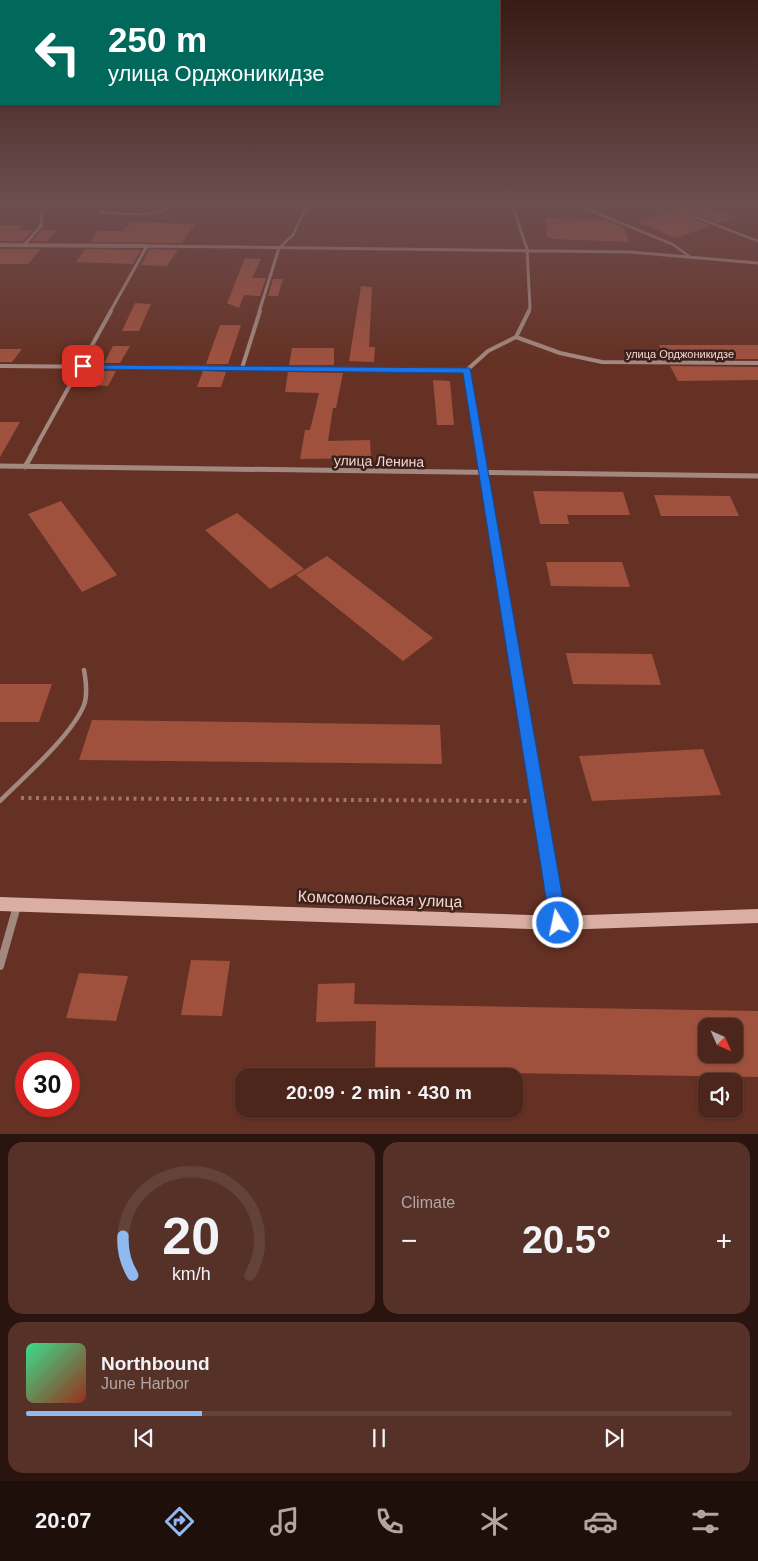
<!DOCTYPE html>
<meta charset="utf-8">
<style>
:root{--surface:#4c251b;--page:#563128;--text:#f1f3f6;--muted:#b2a5a3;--line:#63423a;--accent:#90b9f0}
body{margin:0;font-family:Helvetica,sans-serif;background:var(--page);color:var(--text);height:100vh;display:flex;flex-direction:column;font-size:19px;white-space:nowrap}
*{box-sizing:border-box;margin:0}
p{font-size:16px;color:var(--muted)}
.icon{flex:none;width:28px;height:28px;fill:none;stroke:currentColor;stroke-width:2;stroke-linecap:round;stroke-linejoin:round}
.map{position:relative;height:1134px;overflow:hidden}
.panel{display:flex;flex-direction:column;gap:8px;padding:8px;background:#2a140f;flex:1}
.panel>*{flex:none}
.top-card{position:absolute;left:0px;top:0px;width:500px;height:105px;box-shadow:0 1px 4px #0004,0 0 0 1px var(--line);background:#00695c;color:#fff;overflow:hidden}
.needle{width:32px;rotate:135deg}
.controls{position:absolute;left:698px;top:1018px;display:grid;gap:10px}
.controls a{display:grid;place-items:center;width:45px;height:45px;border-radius:10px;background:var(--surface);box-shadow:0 1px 4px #0004,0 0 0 1px var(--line);font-size:25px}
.speed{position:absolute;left:15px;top:1052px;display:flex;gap:10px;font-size:25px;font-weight:700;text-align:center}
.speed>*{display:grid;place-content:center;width:65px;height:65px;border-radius:50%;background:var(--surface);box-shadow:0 1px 4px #0004,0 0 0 1px var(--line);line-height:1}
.speed .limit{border:8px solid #d22;background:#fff;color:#111}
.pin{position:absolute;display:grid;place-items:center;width:42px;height:42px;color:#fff;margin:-21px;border-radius:10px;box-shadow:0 2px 8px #0006}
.me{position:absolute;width:55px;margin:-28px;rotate:350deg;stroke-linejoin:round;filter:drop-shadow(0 0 4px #0008)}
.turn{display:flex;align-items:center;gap:18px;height:105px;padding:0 25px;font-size:22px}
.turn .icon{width:65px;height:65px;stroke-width:2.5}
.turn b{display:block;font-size:35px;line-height:42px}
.big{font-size:38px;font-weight:700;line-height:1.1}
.panel .card{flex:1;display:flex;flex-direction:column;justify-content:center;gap:8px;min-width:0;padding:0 18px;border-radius:15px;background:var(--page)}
.panel .dial{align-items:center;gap:0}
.dial svg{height:130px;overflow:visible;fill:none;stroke:var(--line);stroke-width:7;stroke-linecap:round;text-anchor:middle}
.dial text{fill:var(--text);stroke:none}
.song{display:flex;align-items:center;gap:15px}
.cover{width:60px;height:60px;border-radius:8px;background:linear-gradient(135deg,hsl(150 70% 55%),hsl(10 70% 35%))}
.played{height:5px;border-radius:2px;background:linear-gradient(90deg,var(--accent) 25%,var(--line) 25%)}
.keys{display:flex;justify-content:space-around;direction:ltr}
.heat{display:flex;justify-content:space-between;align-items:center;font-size:28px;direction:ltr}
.panel .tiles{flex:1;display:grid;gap:8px;grid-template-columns:1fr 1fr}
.card:last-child{grid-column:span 2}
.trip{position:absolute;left:235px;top:1068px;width:288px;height:50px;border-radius:15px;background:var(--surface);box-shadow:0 1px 4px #0004,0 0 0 1px var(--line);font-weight:700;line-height:50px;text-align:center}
.tabs{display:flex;height:80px;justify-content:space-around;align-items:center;background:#1e0f0b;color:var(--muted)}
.tabs .icon{width:35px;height:35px}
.tabs .on{color:var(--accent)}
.tabs b{font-size:22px;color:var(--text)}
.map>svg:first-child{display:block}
.building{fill:#9f513e;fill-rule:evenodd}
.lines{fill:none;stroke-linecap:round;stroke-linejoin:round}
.path{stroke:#a17469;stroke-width:4;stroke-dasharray:3 4.5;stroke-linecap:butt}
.service-far1{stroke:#a38880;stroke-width:2.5}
.service{stroke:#a38880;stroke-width:4.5}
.minor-far4{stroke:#a38880;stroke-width:3}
.minor-far3{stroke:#a38880;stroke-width:4}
.minor-far2{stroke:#a38880;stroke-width:5}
.minor-far1{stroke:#a38880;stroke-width:6}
.minor{stroke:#a38880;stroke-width:8}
.tertiary{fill:#a38880;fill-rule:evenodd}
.secondary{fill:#daaea3;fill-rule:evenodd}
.route{fill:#1a73e8;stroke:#114b97}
.labels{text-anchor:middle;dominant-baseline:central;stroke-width:5;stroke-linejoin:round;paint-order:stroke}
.far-street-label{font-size:11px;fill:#f8d6cd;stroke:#3a211b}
.street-label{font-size:14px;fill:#f8d6cd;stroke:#3a211b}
.near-street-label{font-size:16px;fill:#f8d6cd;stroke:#3a211b}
</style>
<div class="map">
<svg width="758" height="1134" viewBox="0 0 758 1134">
<rect width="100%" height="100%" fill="#653124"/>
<!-- building -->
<path class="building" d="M 695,203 L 737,217 L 719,223 L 694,214 L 693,219 L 710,226 L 676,238 L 637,222 Z
M 545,218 L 605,220 L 624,228 L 629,242 L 553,239 L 547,237 Z
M 131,222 L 195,224 L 182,243 L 90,242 L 98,231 L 123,231 Z
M 0,225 L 24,225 L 19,230 L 33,230 L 23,241 L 0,241 Z
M 42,230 L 57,230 L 47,241 L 32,241 Z
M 0,249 L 41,249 L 28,264 L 0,264 Z
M 85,249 L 141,250 L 133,264 L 76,262 Z
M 149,249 L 178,250 L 167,266 L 141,265 Z
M 245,258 L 261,259 L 252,278 L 266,278 L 260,296 L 244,295 L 239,308 L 227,303 Z
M 273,279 L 283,279 L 278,296 L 268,296 Z
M 361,286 L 372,287 L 369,347 L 375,347 L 374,362 L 349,361 Z
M 135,303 L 151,304 L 139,331 L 122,331 Z
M 220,325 L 241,325 L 228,364 L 206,364 Z
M 659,345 L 758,345 L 758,359 L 666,359 Z
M 113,346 L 130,346 L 120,363 L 104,363 Z
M 292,348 L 334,348 L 334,365 L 289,365 Z
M 0,349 L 22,349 L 12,362 L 0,362 Z
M 670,366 L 758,367 L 758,380 L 678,381 Z
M 100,371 L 116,371 L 108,386 L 91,385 Z
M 203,371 L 226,372 L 221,387 L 197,387 Z
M 288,372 L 343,373 L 336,408 L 333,408 L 328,441 L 370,440 L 371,458 L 300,459 L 305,430 L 310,430 L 319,393 L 285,392 Z
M 433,380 L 450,381 L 454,425 L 437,425 Z
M 0,422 L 20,422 L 0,457 Z
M 533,491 L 623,492 L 630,515 L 567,515 L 569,524 L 540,524 Z
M 654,495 L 730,496 L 739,516 L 661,516 Z
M 61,501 L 117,575 L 82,592 L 28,514 Z
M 237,513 L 304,569 L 270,589 L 205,530 Z
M 327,556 L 433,638 L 403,661 L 296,575 Z
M 546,562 L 622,562 L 630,587 L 551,586 Z
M 566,653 L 652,654 L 661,685 L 573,684 Z
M 0,684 L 52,684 L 39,722 L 0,722 Z
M 92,720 L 440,725 L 442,764 L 79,760 Z
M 703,749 L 721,795 L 592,801 L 579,756 Z
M 191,960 L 230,961 L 222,1016 L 181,1015 Z
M 79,973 L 128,976 L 116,1021 L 66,1018 Z
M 355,983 L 354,1004 L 758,1011 L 758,1077 L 375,1071 L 376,1021 L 316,1022 L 318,984 ZM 706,1026 L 734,1026 L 734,1054 L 706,1054 Z"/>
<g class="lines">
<!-- path -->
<path class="path" d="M 21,798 L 527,801"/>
<!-- service-far1 -->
<path class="service-far1" d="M 572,203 L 672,244 L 689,256
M 101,212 C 127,214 155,219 178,203
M 695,217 L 758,241
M 279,248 L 293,235 L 308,203"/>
<!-- service -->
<path class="service" d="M 0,801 C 24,777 72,735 84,705 C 88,694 86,681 84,670"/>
<!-- minor-far4 -->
<path class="minor-far4" d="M 515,203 L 513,207 L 527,249 L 530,308 L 528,312
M 24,245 L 41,226 L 42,210 L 46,203
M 110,312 L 147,246 L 630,252 L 758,263
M 259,312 L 279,248"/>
<!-- minor-far3 -->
<path class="minor-far3" d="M 516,337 L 560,353 L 602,362 L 758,363
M 0,366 L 467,370
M 242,368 L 260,311
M 467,370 L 480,450
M 467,370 L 488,351 L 516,337 L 529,311
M 34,450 L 111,311"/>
<!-- minor-far2 -->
<path class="minor-far2" d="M 480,449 L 509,626
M 0,466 L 758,476
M 25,467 L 35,449"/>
<!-- minor-far1 -->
<path class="minor-far1" d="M 509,625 L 546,850"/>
<!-- minor -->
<path class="minor" d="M 546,849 L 558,922
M 0,966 L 17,906"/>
<!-- tertiary -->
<path class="tertiary" d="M 0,243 L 147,244 L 150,246 L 147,248 L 0,247 Z"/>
<!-- secondary -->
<path class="secondary" d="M 0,897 L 559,916 L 758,909 L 758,923 L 559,930 L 0,911 Z"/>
</g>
<!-- sky -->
<linearGradient id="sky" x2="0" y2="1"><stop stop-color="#381b14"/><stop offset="0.56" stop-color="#6d4e50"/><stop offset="1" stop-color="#6d4e50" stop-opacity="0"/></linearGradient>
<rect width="758" height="362" fill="url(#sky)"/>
<!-- route -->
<path class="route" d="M 80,365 L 470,368 L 567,923 L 564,929 L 558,931 L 553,929 L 550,923 L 463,373 L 83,369 L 78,366 Z"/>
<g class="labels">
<!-- far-street labels -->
<g class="far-street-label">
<text x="680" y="354">улица Орджоникидзе</text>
</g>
<!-- street labels -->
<g class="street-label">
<text transform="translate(379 461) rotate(1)">улица Ленина</text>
</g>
<!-- near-street labels -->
<g class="near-street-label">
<text transform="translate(380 899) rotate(2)">Комсомольская улица</text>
</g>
</g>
</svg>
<div class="controls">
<a><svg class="needle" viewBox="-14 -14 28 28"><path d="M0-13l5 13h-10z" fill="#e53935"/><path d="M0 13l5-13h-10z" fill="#b2a5a3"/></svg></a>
<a><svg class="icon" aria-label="sound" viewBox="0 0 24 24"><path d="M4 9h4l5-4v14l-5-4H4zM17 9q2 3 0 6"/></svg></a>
</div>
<div class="speed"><div class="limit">30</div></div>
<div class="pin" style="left:83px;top:366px;background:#d93025"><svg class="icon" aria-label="arrive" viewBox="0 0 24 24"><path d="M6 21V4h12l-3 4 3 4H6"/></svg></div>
<svg class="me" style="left:558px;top:923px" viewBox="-20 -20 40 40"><circle r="17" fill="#1a73e8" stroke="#fff" stroke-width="3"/><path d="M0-11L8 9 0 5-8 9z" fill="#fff"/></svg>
<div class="trip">20:09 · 2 min · 430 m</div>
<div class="top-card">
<div class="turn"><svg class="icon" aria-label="left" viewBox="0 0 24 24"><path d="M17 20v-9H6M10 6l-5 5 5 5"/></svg><div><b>250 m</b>улица Орджоникидзе</div></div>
</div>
</div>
<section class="panel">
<div class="tiles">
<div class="card dial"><svg viewBox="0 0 100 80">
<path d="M14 69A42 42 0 1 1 86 69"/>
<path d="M14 69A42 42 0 0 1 8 45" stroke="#90b9f0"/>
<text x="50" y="56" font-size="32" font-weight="700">20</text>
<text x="50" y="72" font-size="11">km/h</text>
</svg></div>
<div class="card"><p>Climate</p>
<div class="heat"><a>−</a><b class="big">20.5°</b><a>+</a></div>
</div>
<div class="card">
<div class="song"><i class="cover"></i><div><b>Northbound</b><p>June Harbor</p></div></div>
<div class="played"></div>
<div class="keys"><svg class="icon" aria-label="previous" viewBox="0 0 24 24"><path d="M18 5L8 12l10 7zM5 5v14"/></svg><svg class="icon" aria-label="pause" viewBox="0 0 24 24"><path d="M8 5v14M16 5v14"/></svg><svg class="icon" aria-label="next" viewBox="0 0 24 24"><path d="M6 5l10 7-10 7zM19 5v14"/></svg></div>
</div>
</div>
</section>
<nav class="tabs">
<b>20:07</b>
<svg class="icon on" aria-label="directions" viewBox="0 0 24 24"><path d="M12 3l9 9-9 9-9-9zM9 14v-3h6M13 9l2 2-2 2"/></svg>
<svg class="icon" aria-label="music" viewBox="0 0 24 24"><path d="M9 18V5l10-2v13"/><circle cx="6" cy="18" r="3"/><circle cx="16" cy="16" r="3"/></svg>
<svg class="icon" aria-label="phone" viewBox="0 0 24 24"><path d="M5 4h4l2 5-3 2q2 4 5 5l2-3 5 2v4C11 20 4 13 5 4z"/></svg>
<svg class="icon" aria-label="climate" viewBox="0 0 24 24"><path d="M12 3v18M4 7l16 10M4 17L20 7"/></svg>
<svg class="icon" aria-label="car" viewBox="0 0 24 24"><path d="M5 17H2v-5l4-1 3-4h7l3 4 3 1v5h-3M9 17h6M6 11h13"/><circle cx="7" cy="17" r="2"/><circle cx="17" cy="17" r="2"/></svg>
<svg class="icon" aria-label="filters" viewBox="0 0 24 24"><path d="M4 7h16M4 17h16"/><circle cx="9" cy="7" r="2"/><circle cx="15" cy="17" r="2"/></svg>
</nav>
